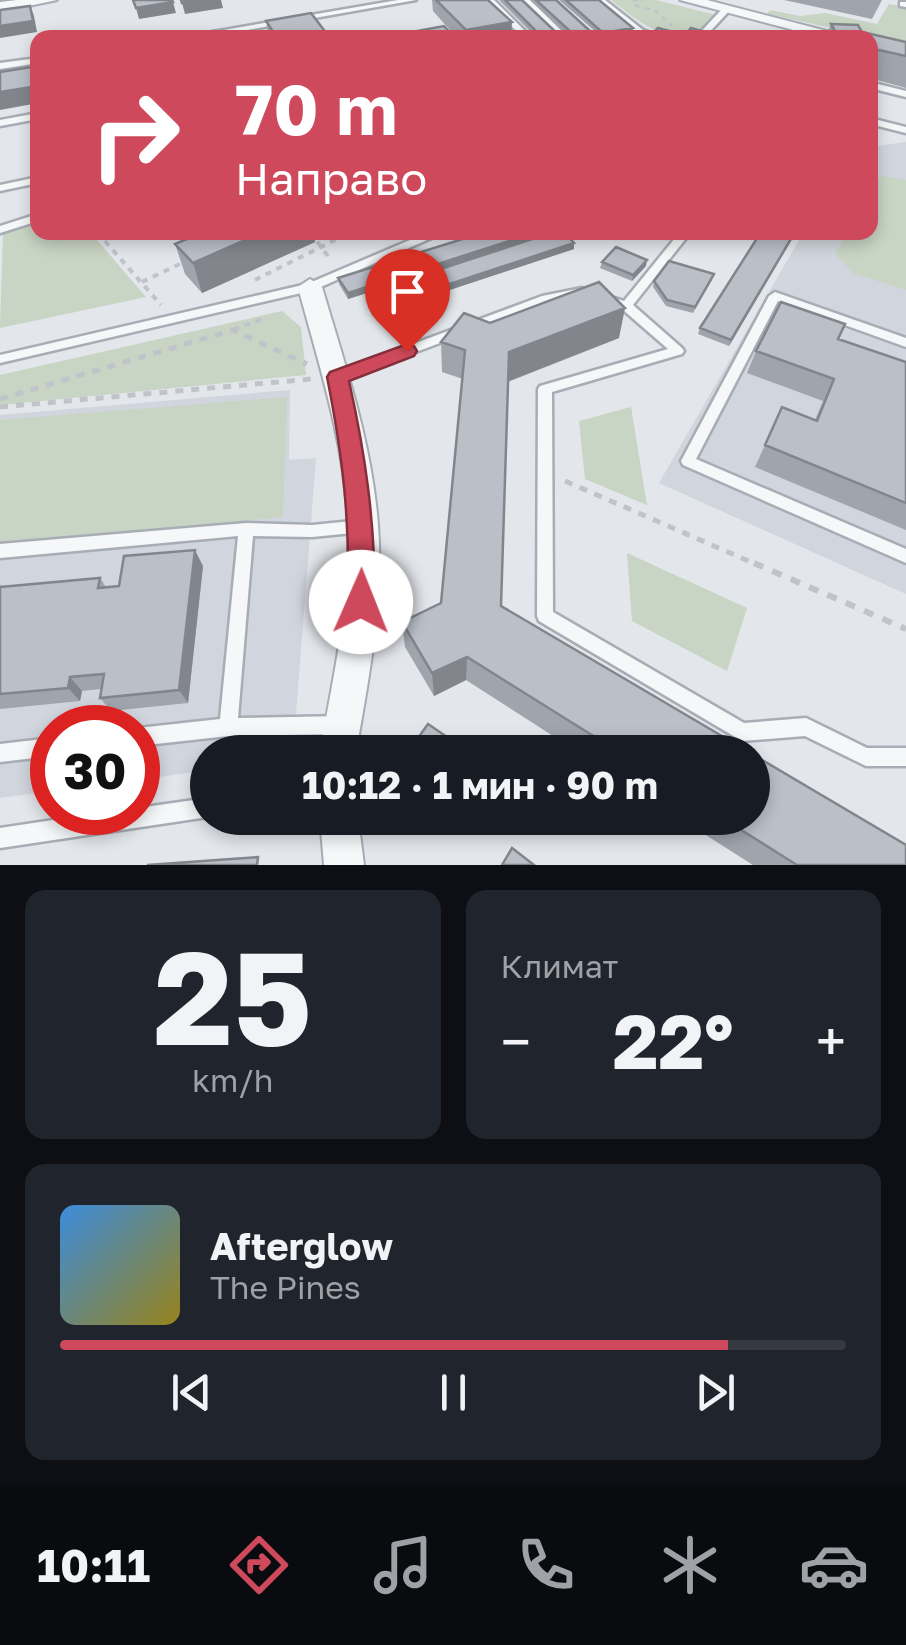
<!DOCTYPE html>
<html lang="ru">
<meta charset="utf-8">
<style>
:root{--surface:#171b24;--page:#20242c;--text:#f1f3f6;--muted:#9ea1a6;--line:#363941;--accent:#ce495c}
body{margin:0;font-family:"Golos Text",sans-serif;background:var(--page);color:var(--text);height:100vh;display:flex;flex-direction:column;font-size:38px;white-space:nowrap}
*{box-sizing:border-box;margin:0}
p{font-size:32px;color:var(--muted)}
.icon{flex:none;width:55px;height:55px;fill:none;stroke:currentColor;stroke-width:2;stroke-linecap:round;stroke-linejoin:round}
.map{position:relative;height:865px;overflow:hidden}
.drawer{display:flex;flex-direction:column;gap:25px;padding:25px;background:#0d0f14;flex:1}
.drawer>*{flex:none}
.top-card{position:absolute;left:30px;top:30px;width:848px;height:210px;border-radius:20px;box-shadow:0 5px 15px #0003;background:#ce495c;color:#fff;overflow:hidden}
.speed{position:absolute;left:30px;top:705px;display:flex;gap:20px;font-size:50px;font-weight:700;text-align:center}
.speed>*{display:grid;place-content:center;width:130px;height:130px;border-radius:50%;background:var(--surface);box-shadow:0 5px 15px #0003;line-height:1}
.speed .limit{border:15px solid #d22;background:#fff;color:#111}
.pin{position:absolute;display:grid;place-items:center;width:85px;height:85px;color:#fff;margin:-102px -42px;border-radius:50% 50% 50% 0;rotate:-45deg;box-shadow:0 0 10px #0007}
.pin .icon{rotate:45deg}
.me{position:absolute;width:110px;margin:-55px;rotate:1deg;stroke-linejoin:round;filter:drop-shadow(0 0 8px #0008)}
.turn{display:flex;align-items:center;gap:35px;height:210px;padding:0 40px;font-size:45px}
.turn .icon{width:130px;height:130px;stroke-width:2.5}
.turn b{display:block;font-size:70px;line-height:85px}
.big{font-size:75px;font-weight:700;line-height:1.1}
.drawer .tile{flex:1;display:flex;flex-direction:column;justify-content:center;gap:15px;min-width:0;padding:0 35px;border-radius:20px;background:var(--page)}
.drawer .dial{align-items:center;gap:0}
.dial b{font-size:130px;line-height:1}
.song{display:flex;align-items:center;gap:30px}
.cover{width:120px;height:120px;border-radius:15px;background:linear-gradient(135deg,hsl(210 70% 55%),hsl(50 70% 35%))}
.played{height:10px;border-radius:5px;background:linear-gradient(90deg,var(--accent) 85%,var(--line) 85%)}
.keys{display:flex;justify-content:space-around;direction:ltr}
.heat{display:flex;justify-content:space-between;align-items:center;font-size:55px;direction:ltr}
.drawer .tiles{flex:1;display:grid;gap:25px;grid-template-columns:1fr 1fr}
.tile:last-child{grid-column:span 2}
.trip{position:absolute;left:190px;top:735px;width:580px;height:100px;border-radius:50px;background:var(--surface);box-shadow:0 5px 15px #0003;font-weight:700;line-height:100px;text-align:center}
.menu{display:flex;height:160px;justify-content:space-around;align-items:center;background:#090b0e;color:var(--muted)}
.menu .icon{width:70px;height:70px}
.menu .on{color:var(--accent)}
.menu b{font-size:45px;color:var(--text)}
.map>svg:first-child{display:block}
.built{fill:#d1d5dd}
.green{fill:#c8d4c4}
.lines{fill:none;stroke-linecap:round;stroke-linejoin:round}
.service-casing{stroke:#a8adb5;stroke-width:5}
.minor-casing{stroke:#a8adb5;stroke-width:4}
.path-far3{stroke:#c0c4ca;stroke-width:2.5;stroke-dasharray:5 5;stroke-linecap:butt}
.path-far2{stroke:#c0c4ca;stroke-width:4;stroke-dasharray:6 6;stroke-linecap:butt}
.path-far1{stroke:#c0c4ca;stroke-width:5;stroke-dasharray:8 8;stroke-linecap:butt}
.path{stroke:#c0c4ca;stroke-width:6;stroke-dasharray:10 10;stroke-linecap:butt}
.service{fill:#f5f7f9;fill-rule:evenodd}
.minor{fill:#f5f7f9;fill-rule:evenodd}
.wall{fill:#a0a4ac}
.shaded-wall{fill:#82868c}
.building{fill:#babfc8;stroke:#82868c;stroke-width:2.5}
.route{fill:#ce495c;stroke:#862f3c;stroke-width:2.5}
</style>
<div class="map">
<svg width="906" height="865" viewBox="0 0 906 865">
<rect width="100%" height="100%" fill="#e3e6eb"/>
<!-- built -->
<path class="built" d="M 906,142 L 906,594 L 659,483 L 803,233 L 870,232 L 870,147 Z
M 290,390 L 289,460 L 316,458 L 293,752 L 208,752 L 207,770 L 138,780 L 138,728 L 52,728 L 52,791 L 0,798 L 0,415 Z"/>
<!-- green -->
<path class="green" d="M 611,0 L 656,0 L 716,15 L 692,37 C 657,37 638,21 611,0 Z
M 889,4 L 906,7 L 906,44 L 767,14 L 770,10 L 800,16 L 825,13 L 877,24 Z
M 882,176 L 906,180 L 906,290 L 853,273 L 835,254 L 846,233 L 870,232 L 870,185 Z
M 37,223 L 38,232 L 91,233 L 146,297 L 0,328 L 3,233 Z
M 282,311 L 301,327 L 306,375 L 0,405 L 0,375 Z
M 287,397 L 283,517 L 0,543 L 0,420 Z
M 631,407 L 647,505 L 585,479 L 579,421 Z
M 627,553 L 747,608 L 727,671 L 632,621 Z"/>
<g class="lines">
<!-- service casing -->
<g class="service-casing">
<path id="service" d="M 398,0 L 416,0 L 247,30 L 252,38 L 244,38 L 240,31 L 199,38 L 178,38 Z
M 486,0 L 494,0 L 532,38 L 523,38 Z
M 522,0 L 530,0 L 569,38 L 560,38 Z
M 596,0 L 605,0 L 643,30 L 666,38 C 634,38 619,20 596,0 Z
M 900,2 L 906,2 L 906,7 L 900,6 Z
M 724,7 L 731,9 L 704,38 L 695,38 Z
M 38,58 L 38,63 L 0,69 L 0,63 Z
M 870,82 L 906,91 L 906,97 L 870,88 Z
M 38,113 L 38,119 L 0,126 L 0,120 Z
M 870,118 L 906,127 L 906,133 L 870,124 Z
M 38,177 L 38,183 L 0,191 L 0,185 Z
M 38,214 L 38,221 L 0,233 L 0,226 Z
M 429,232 L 445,232 L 314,290 L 0,363 L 0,355 L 307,284 Z
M 680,232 L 691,232 L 633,305 L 682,348 L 684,351 L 682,354 L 552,392 L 553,612 L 744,723 L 806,718 L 867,748 L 906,748 L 906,766 L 866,766 L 805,736 L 742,741 L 539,621 L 537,616 L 538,389 L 540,386 L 668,349 L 622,309 L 603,303 L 601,300 L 607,296 L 624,301 Z
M 582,288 L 588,292 L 586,295 L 548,302 L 342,380 L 337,382 L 331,377 L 332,374 L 542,296 Z
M 775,292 L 906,338 L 906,347 L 778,301 L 696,459 L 906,549 L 906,563 L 683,465 L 681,461 L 769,296 Z
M 363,520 L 368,522 L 371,526 L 368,530 L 363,532 L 312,537 L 253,536 L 238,718 L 342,716 L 348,719 L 351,725 L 348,731 L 342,734 L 228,736 L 138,746 L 138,728 L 220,719 L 238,536 L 0,558 L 0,544 L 246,523 L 312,525 Z
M 52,738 L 52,756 L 0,762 L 0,744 Z
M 208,798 L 208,817 L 0,848 L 0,828 L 106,812 L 138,812 L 138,808 Z"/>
</g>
<!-- minor casing -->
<g class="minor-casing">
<path id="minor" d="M 17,0 L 57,0 L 0,12 L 0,2 Z
M 680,0 L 707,0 L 854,38 L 824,38 Z
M 310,279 L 322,287 C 345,365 372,443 378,525 C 384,600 369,678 356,752 L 320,752 C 333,677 351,602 348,525 C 345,444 319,365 298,287 Z
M 320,818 L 358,818 L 364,865 L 324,865 Z"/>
</g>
<!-- path-far3 -->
<path class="path-far3" d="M 633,0 L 644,0
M 635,5 L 657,12 L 672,26
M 728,33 L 740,38"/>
<!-- path-far2 -->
<path class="path-far2" d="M 97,232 L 161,305
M 310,232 L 330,259
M 255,280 L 343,236 L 341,232
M 142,282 L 184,262
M 233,330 L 267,317"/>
<!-- path-far1 -->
<path class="path-far1" d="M 233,330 L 239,328
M 0,399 L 233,330 L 307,364
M 0,407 L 311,379
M 565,481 L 760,566"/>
<!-- path -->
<path class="path" d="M 754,563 L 906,629"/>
<!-- service -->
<use href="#service" class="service"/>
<!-- minor -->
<use href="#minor" class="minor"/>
</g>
<!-- wall -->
<path class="wall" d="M 432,0 L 488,0 L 511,38 L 457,38 L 433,11 Z
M 499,0 L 522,0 L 562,38 L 537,38 Z
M 530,0 L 556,0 L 590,31 L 590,36 L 571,38 Z
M 559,0 L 599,0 L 632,33 L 614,37 L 596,32 Z
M 784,0 L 882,0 L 872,19 Z
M 266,21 L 330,38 L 269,38 Z
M 831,24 L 906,42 L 906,88 L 870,78 L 870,38 L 827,33 Z
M 203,232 L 314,232 L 315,242 L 202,293 L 185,274 L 175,244 Z
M 485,232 L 548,232 L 548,234 L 574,243 L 574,249 L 377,314 L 367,299 L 367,293 L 348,299 L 339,284 L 338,278 Z
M 796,232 L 729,346 L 698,334 L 700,328 Z
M 602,262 L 646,266 L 632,281 L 600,268 Z
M 712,280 L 693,313 L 666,306 L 653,287 L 654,281 Z
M 490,323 L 619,338 L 508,382 L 501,606 L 749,752 L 578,752 L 466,680 L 434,696 L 405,647 L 402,622 L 441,603 L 463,379 L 442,372 L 441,342 Z
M 838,339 L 906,362 L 906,530 L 755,467 L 782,407 L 815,420 L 823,401 L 747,373 L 756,351 Z
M 203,566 L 188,703 L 111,711 L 100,698 L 101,689 L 82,691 L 80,701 L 0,709 L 0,584 L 1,587 L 100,578 L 106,587 L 119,586 Z
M 489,818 L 513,818 L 506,830 Z
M 679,818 L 752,818 L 906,865 L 753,865 Z"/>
<!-- shaded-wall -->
<path class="shaded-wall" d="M 203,0 L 221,0 L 223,8 L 185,14 L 182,3 Z
M 173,2 L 176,13 L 139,19 L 136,8 Z
M 30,6 L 34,16 L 37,32 L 0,38 L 0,26 Z
M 512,22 L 511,38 L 465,38 L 466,30 Z
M 633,28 L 632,33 L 608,38 L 603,33 Z
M 590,31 L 590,36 L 573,38 L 573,34 Z
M 38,86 L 38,103 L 0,110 L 0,92 Z
M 138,232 L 154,232 L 141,238 Z
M 263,232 L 314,232 L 315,242 L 202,293 L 193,263 Z
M 537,232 L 548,232 L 548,235 L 348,299 L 348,293 Z
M 795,232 L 796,232 L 729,346 L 731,340 Z
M 574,243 L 574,249 L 377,314 L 377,308 Z
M 647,260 L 646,266 L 632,281 L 633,275 Z
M 625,308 L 619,338 L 506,382 L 509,352 Z
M 195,550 L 203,566 L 188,703 L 179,690 Z
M 467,657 L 466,680 L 434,696 L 432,673 Z
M 70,677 L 82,691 L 80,701 L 68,688 Z"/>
<!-- building -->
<path class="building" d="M 133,0 L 172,0 L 173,2 L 136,8 Z
M 181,0 L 203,0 L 182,3 Z
M 436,0 L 488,0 L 512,22 L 466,30 Z
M 505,0 L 522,0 L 562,38 L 543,38 Z
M 536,0 L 556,0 L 590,31 L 573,34 Z
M 566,0 L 599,0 L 633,28 L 603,33 Z
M 30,6 L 33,21 L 0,26 L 0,10 Z
M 311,13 L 330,38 L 277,38 L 266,21 Z
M 831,24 L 858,25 L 862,32 L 906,42 L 906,56 L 870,48 L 870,38 L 812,38 L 835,31 Z
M 444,26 L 455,38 L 379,38 Z
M 658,28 L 685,35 L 691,28 L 722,37 L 648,38 Z
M 214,31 L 218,38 L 175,38 Z
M 594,32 L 618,38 L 589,38 Z
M 38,66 L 38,86 L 0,92 L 0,72 Z
M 203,232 L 263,232 L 193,263 L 175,244 Z
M 485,232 L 537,232 L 348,293 L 338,278 Z
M 554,232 L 564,232 L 574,243 L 377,308 L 367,293 Z
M 761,232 L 795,232 L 731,340 L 700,328 Z
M 616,247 L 647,260 L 633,275 L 602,262 Z
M 669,261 L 714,274 L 695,307 L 667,300 L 654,281 Z
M 599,282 L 625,308 L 509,352 L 501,606 L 749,752 L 619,752 L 467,657 L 432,673 L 402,622 L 441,603 L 465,350 L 441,342 L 464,313 L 490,323 Z
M 781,302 L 845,324 L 838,339 L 906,362 L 906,503 L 765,445 L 782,407 L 817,421 L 834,379 L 756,351 Z
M 195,550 L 179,690 L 100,698 L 104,674 L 70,677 L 68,688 L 0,694 L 0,587 L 100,578 L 98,588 L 119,586 L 124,556 Z
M 428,724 L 469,752 L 408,752 Z
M 752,754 L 906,845 L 906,865 L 797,865 L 722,818 L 752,818 Z
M 512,848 L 534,865 L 502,865 Z
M 258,857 L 257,865 L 147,865 Z"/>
<!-- route -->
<path class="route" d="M 407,344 L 414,346 L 417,351 L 414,356 L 349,381 C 366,457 375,523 375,602 L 371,610 L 361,614 L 352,610 L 348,602 C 350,520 343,457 327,377 L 330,372 Z"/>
</svg>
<div class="speed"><div class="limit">30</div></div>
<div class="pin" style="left:407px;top:351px;background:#d93025"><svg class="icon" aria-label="arrive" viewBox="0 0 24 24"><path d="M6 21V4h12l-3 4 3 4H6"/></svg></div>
<svg class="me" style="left:361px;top:602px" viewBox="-20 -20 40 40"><circle r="19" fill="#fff"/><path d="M0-13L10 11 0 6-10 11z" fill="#ce495c"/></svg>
<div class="trip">10:12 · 1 мин · 90 m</div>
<div class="top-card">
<div class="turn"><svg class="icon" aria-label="right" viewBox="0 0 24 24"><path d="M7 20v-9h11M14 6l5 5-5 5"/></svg><div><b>70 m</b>Направо</div></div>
</div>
</div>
<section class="drawer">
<div class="tiles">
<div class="tile dial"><b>25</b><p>km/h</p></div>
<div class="tile"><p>Климат</p>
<div class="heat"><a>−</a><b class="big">22°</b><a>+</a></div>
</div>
<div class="tile">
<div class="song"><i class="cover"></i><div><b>Afterglow</b><p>The Pines</p></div></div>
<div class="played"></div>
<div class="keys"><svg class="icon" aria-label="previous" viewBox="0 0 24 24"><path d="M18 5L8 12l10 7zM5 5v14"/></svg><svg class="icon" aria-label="pause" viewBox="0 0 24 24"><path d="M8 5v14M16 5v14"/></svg><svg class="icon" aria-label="next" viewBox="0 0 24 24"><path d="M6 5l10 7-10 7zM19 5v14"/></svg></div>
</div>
</div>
</section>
<nav class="menu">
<b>10:11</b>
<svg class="icon on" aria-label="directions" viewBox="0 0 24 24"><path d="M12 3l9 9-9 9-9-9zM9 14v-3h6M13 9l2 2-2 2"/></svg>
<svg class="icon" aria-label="music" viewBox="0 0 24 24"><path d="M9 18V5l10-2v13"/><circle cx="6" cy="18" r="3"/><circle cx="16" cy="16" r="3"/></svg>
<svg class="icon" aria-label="phone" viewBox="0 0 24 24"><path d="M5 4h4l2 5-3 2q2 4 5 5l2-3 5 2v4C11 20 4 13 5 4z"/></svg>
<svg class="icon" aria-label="climate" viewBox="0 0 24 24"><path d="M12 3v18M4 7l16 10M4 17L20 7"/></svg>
<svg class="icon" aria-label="car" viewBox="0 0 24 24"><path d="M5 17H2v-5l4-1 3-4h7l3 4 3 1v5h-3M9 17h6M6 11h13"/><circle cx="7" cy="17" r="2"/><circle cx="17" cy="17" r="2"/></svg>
</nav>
